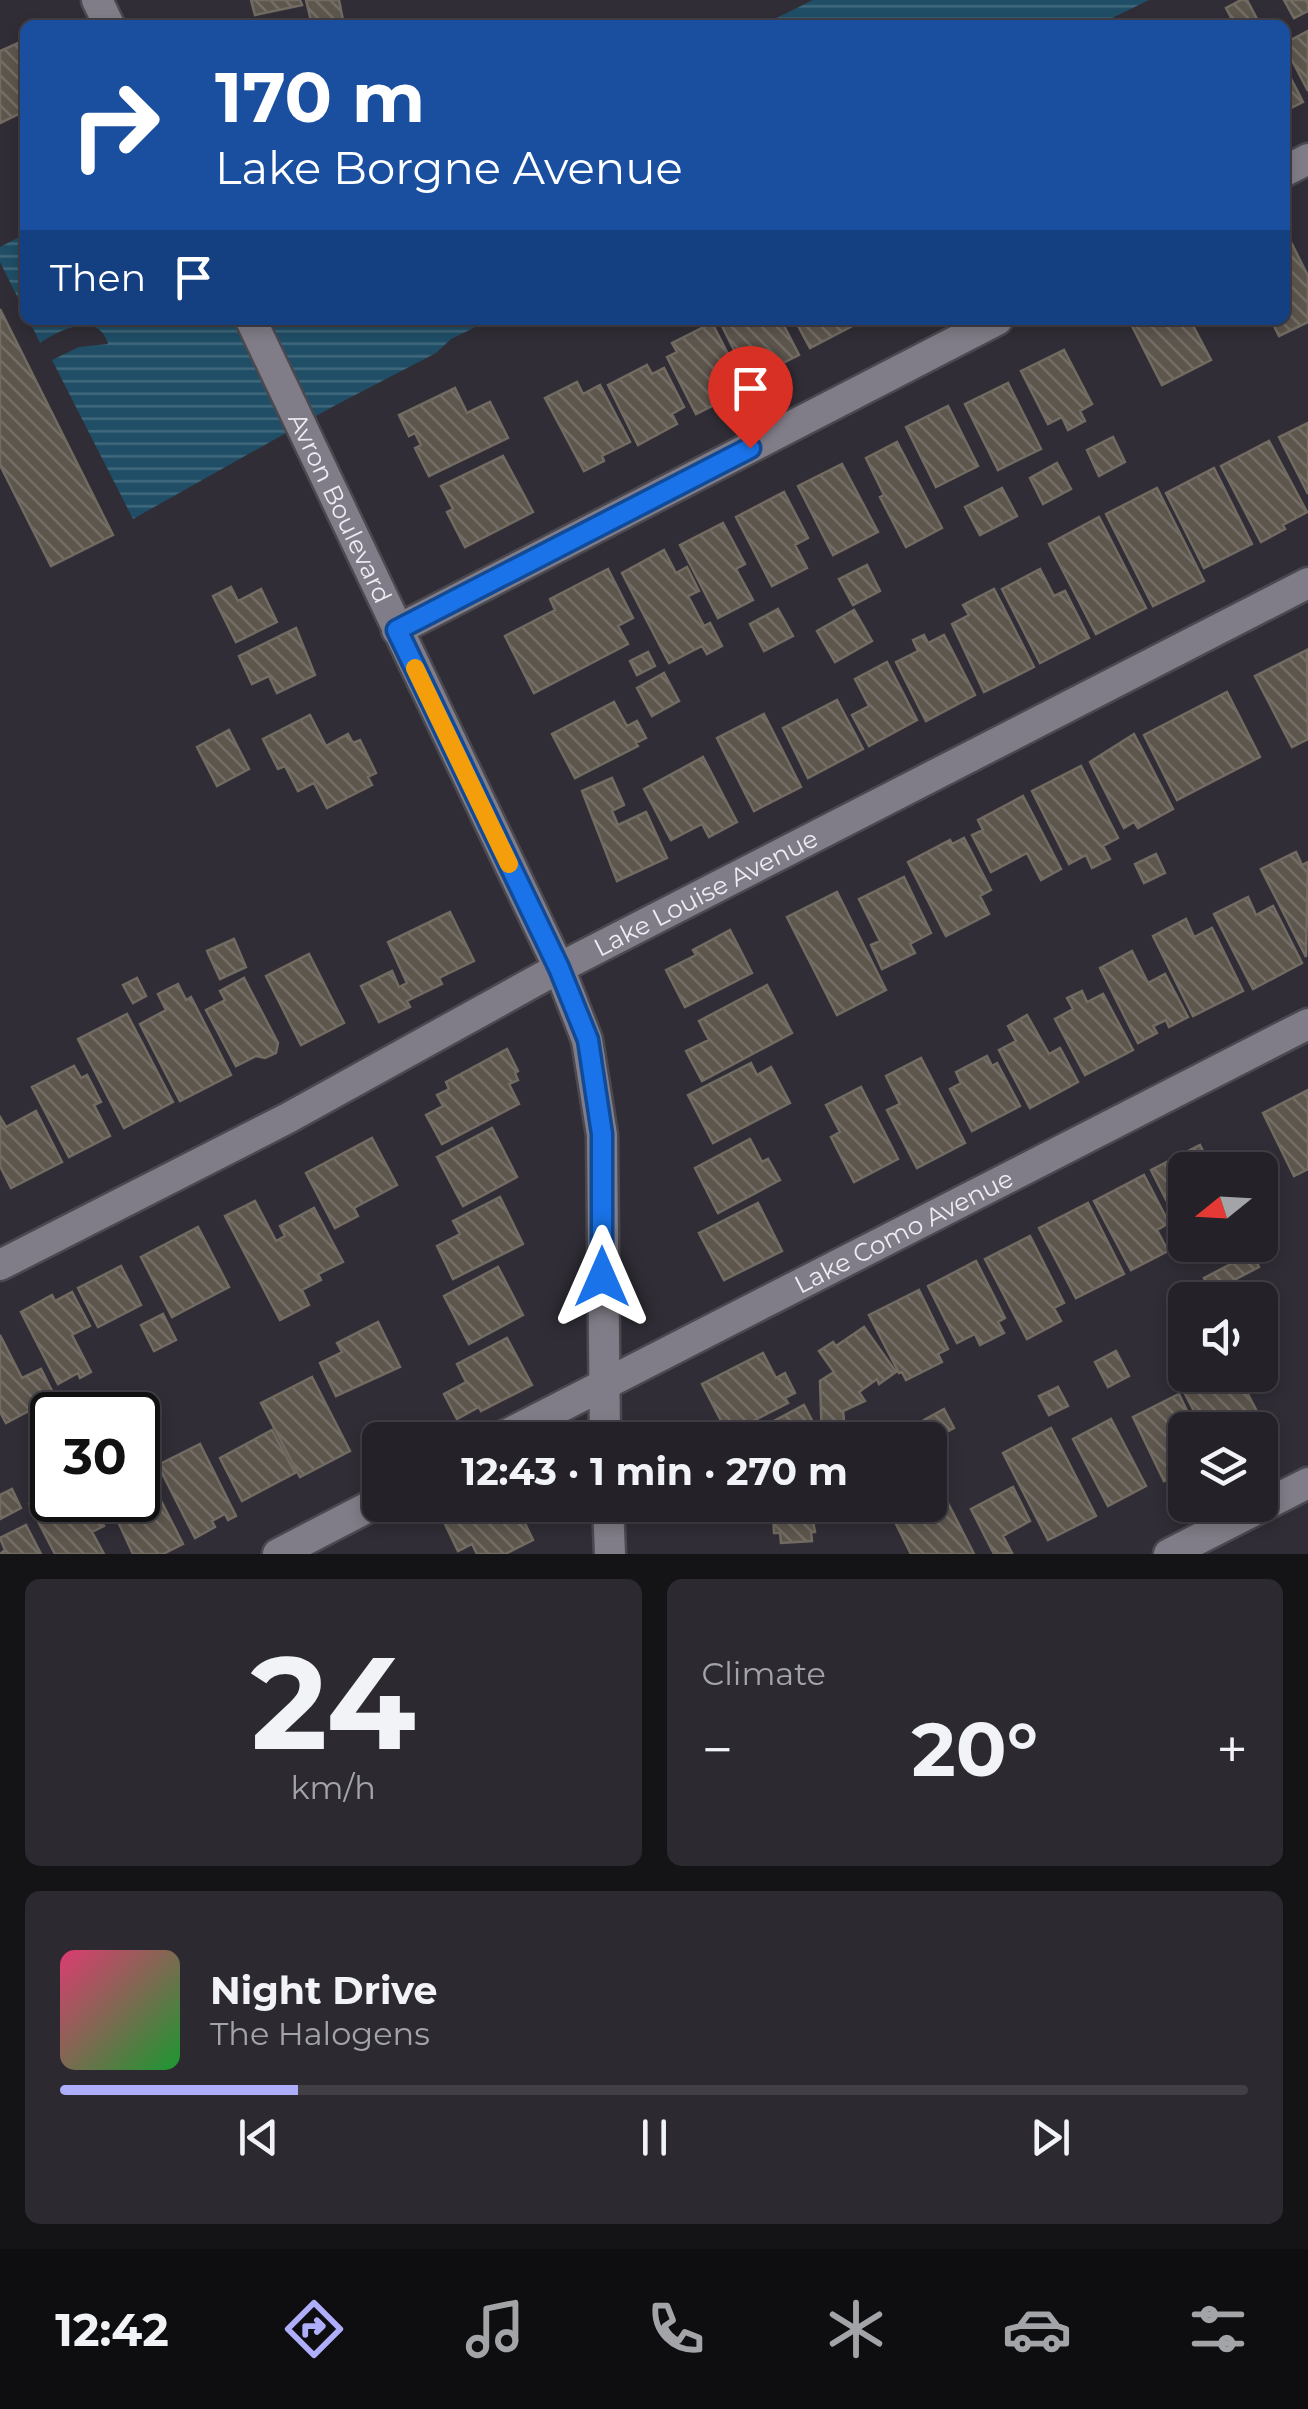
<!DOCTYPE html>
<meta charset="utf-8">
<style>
:root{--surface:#242228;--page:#2c2a30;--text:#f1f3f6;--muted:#a3a4a8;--line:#413f45;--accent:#afaefa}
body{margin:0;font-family:Montserrat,sans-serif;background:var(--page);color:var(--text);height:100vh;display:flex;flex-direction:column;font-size:38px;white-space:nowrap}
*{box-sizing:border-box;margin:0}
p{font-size:32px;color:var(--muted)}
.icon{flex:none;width:55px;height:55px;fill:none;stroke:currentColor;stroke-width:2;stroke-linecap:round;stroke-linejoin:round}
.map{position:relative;height:1554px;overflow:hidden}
.drawer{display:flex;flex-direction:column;gap:25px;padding:25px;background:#141316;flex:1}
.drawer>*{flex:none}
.hud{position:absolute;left:20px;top:20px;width:1270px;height:305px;border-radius:15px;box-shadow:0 5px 15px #0003,0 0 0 2px var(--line);background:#1a4fa0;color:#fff;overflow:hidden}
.needle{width:65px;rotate:252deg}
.buttons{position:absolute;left:1168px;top:1152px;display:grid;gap:20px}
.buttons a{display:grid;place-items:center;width:110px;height:110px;border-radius:15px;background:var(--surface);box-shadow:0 5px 15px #0003,0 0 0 2px var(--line);font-size:50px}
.speed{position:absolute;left:30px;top:1392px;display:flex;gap:20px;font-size:50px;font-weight:700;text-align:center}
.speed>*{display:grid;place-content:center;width:130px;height:130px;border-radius:50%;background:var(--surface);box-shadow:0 5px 15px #0003,0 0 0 2px var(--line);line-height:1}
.speed .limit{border:5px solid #111;border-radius:15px;background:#fff;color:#111}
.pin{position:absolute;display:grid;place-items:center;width:85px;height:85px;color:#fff;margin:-102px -42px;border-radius:50% 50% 50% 0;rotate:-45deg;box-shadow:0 0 10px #0007}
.pin .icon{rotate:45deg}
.me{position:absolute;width:110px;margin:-55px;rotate:0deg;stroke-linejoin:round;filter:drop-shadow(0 0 8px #0008)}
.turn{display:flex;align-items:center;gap:35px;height:210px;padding:0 30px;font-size:45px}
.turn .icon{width:130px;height:130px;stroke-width:2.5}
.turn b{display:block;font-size:70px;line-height:85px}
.then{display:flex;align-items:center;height:95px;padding:0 30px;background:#0003;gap:20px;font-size:38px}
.big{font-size:75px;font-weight:700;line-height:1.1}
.drawer .tile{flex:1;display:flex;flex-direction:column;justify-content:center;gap:15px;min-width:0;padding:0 35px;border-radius:15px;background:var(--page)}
.drawer .dial{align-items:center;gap:0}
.dial b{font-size:130px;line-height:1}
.song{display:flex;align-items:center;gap:30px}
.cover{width:120px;height:120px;border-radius:15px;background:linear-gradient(135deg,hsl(340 70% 55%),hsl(130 70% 35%))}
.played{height:10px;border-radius:5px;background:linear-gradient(90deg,var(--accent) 20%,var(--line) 20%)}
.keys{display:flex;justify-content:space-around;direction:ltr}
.heat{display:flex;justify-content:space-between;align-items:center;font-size:55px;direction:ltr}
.drawer .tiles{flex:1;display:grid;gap:25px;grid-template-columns:1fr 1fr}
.tile:last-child{grid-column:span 2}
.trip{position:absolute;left:362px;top:1422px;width:585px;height:100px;border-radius:15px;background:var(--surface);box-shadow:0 5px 15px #0003,0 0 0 2px var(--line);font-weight:700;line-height:100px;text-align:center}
.tabs{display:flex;height:160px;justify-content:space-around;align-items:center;background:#0e0e10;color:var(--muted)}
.tabs .icon{width:70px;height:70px}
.tabs .on{color:var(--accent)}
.tabs b{font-size:45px;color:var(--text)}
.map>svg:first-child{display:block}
.water{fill:url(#water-rules)}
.building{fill:url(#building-back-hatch);stroke:#726b62;stroke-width:2.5}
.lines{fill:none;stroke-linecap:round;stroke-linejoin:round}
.minor-casing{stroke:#4b4950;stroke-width:35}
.minor{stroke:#817d88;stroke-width:30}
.route-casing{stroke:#114b97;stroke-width:25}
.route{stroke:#1a73e8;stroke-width:18}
.slow{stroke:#f59e0b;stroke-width:18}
.labels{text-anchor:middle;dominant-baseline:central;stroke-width:10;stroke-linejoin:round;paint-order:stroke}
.street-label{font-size:25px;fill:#eeecf2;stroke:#302d36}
</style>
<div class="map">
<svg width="1308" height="1554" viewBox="0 0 1308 1554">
<defs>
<pattern id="water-rules" width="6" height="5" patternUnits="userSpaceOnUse" patternTransform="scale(2.5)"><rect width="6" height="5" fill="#1f4e66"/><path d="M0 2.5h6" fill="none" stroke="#40687c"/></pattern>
<pattern id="building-back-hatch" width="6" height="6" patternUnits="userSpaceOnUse" patternTransform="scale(2.5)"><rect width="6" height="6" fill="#5d564d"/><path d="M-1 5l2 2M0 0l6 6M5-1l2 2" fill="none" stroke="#756e67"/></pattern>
</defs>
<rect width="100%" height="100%" fill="#302d36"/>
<!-- water -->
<path class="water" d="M 813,0 L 1149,0 L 1098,25 L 762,25 Z
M 25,234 L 25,312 L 0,262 L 0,247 Z
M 29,320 L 490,320 L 451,339 L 436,353 L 334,406 L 133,519 L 52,360 L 79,347 L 108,344 C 99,310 59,330 40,343 Z"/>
<!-- building -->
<path class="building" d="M 251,0 L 300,0 L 302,5 L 255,15 Z
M 306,0 L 339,0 L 344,25 L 312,25 Z
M 1241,0 L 1247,0 L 1257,19 L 1244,25 L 1235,25 L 1226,8 Z
M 1284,0 L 1308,0 L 1308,11 L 1294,18 Z
M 1308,31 L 1308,91 L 1285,47 L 1285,43 Z
M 25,40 L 25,111 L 0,123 L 0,51 Z
M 1285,67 L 1303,102 L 1285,111 Z
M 1291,242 L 1308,276 L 1308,322 L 1279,336 L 1271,320 L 1285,320 L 1285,245 Z
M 0,309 L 113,535 L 51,566 L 0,465 Z
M 719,320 L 781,320 L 799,355 L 771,369 L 774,374 L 752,386 Z
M 795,320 L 864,320 L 810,348 Z
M 1129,320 L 1190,320 L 1211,360 L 1162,385 Z
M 712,323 L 746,389 L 696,414 L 667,357 L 677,352 L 672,343 Z
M 1064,350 L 1092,404 L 1080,411 L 1085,421 L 1068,430 L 1062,417 L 1048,424 L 1021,371 Z
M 647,365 L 652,374 L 664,368 L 684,407 L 672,414 L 677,424 L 638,445 L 608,385 Z
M 577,382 L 583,394 L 600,385 L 630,442 L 602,456 L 604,461 L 584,471 L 545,398 Z
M 1008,383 L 1041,449 L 998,470 L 965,404 Z
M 455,388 L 467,413 L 490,402 L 508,438 L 429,476 L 415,448 L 421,445 L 415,433 L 409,436 L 399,415 Z
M 948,406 L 978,466 L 936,487 L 906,427 Z
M 1308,423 L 1308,494 L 1279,437 Z
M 1113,437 L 1125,462 L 1099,476 L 1087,450 Z
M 1269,441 L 1307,512 L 1283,525 L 1285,529 L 1261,542 L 1221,466 Z
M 897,442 L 942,528 L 906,547 L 880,497 L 884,495 L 866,458 Z
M 503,456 L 533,512 L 465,547 L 447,512 L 453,509 L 441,486 Z
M 1057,463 L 1071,489 L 1043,504 L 1030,478 Z
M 842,464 L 878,532 L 833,555 L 798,486 Z
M 1214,468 L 1252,544 L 1204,568 L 1166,493 Z
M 1002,488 L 1017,516 L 980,535 L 965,507 Z
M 1157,488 L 1204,581 L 1153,606 L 1106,514 Z
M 784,492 L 808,538 L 795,545 L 807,568 L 772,586 L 736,517 Z
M 1099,517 L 1146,608 L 1096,634 L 1049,544 Z
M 723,523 L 745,564 L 736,569 L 753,600 L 718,618 L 680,545 Z
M 664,550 L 676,573 L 687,567 L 699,591 L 688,596 L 704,626 L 710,623 L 722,646 L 707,654 L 702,646 L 669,663 L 622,573 Z
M 867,565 L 880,591 L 853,605 L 839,579 Z
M 608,569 L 633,618 L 618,626 L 628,644 L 534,693 L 505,636 L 555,610 L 550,599 Z
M 1040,569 L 1054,596 L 1065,591 L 1089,638 L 1040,663 L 1002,589 Z
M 231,587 L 238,601 L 261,589 L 277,622 L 236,642 L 213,596 Z
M 994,589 L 1034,667 L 984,692 L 952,624 L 969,615 L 963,605 Z
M 778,609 L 793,636 L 764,651 L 750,624 Z
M 854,610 L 872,641 L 835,662 L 817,631 Z
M 296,628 L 315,675 L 277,693 L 269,676 L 252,684 L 239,656 Z
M 924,635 L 928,643 L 944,635 L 975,695 L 926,721 L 896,662 L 918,651 L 913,640 Z
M 1307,650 L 1308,739 L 1292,747 L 1255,676 Z
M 648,652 L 655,666 L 637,675 L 630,661 Z
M 887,662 L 917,720 L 869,746 L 852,715 L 869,706 L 855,679 Z
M 664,673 L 679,701 L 652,716 L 637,688 Z
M 1227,692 L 1260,757 L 1177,800 L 1144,735 Z
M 837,700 L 863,749 L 808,778 L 783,728 Z
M 614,702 L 627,726 L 637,721 L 646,738 L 636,743 L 638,746 L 575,778 L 552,734 Z
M 764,714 L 801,787 L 754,811 L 717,738 Z
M 310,715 L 326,746 L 348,734 L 353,743 L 360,740 L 376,773 L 368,777 L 372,785 L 327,808 L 314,783 L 298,791 L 285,766 L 278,769 L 263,739 Z
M 229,730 L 249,769 L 217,786 L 197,747 Z
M 1134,734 L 1173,809 L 1138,828 L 1134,822 L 1124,828 L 1090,762 Z
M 703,757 L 737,822 L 709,837 L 702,824 L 671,840 L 644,789 Z
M 1081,766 L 1118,838 L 1103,846 L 1110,859 L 1092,868 L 1086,855 L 1069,864 L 1032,791 Z
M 612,778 L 624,805 L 612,811 L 618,825 L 646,812 L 667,858 L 617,881 L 582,791 Z
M 1023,796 L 1061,869 L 1041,880 L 1027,853 L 991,872 L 972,835 L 983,830 L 978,820 Z
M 964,838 L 991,890 L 980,896 L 989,914 L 946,936 L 908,862 L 950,840 L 952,844 Z
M 1296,852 L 1302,865 L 1308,862 L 1306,957 L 1261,869 Z
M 1156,854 L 1165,873 L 1144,883 L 1135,864 Z
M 904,877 L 931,933 L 910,944 L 915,953 L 882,969 L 871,945 L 880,941 L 859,899 Z
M 837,892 L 886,990 L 837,1015 L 787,917 Z
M 1248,897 L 1256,915 L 1273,906 L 1302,963 L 1253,989 L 1214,914 Z
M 450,912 L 474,961 L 439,978 L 442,984 L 407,1001 L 410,1007 L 379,1022 L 361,986 L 392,971 L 399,987 L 407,983 L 388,942 Z
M 1186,919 L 1194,937 L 1212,928 L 1243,991 L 1193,1016 L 1153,936 Z
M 730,930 L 752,973 L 685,1007 L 666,970 L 696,955 L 693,950 Z
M 234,939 L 246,967 L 220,979 L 207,951 Z
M 1132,951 L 1148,983 L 1165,974 L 1188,1017 L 1169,1027 L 1166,1020 L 1153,1026 L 1157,1033 L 1138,1043 L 1100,968 Z
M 309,954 L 344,1023 L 301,1045 L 266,976 Z
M 137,978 L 146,996 L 133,1003 L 123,985 Z
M 244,978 L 278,1043 L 276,1053 L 265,1058 L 256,1056 L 236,1066 L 206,1010 L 225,1000 L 220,991 Z
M 178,984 L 186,1000 L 191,997 L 231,1075 L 180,1101 L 140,1024 L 166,1010 L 158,994 Z
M 767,985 L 792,1033 L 702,1081 L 686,1051 L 709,1040 L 699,1021 Z
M 1082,991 L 1087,1002 L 1103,994 L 1133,1050 L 1085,1075 L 1055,1019 L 1073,1009 L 1067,998 Z
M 127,1014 L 173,1102 L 124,1128 L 78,1039 Z
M 1027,1015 L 1049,1054 L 1060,1048 L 1078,1082 L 1030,1108 L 999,1050 L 1016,1041 L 1008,1026 Z
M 507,1049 L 518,1071 L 515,1073 L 518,1080 L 509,1084 L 519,1104 L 442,1144 L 426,1115 L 443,1106 L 437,1095 L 449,1089 L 446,1082 Z
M 987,1056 L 992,1066 L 997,1063 L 1020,1106 L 972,1131 L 950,1089 L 961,1083 L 956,1072 Z
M 921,1058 L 965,1143 L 917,1168 L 887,1110 L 900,1104 L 886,1076 Z
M 751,1063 L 757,1075 L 771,1067 L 790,1103 L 713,1143 L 688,1095 Z
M 74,1066 L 81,1078 L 87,1075 L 101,1102 L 94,1105 L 110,1136 L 69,1157 L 32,1087 Z
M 861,1087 L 898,1159 L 854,1182 L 831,1137 L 840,1132 L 826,1105 Z
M 1308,1090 L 1308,1169 L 1294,1176 L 1263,1113 Z
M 36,1111 L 62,1162 L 11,1188 L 0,1166 L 0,1117 L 6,1127 Z
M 492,1128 L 517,1177 L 463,1206 L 437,1157 Z
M 372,1138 L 397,1185 L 354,1208 L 358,1216 L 335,1228 L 306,1173 Z
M 750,1139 L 762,1162 L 768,1159 L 780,1180 L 718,1213 L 695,1168 Z
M 1200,1145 L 1213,1170 L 1185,1170 L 1185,1222 L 1179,1225 L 1151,1170 Z
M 1144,1175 L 1169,1223 L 1157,1230 L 1168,1251 L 1131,1270 L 1094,1201 Z
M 500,1197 L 523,1244 L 453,1279 L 437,1246 L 460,1234 L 453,1221 Z
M 255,1201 L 276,1241 L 285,1236 L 280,1226 L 314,1208 L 343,1262 L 318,1274 L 321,1280 L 302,1290 L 309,1305 L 280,1320 L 225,1216 Z
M 758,1203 L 782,1251 L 724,1280 L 699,1233 Z
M 1088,1203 L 1124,1274 L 1076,1298 L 1039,1228 Z
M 198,1227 L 229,1287 L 172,1317 L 141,1257 Z
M 1030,1236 L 1064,1303 L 1054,1308 L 1061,1321 L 1027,1339 L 985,1259 Z
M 1252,1253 L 1259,1267 L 1211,1292 L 1204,1278 Z
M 976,1261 L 1005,1318 L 998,1322 L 1004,1333 L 980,1345 L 975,1334 L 957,1343 L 928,1286 Z
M 121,1266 L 141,1305 L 98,1327 L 78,1288 Z
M 498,1267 L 523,1315 L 469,1344 L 444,1296 Z
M 919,1290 L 948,1349 L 938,1354 L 942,1362 L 906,1380 L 902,1372 L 899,1373 L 869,1315 Z
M 72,1292 L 90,1326 L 72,1335 L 91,1372 L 80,1378 L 78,1373 L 58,1384 L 21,1312 L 52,1295 L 55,1301 Z
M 163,1314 L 176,1340 L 154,1351 L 141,1325 Z
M 378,1322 L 400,1367 L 336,1396 L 320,1363 L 342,1352 L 337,1343 Z
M 864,1327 L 896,1372 L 879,1384 L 877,1379 L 859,1392 L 865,1401 L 843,1411 L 846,1440 L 822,1440 L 820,1381 L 834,1372 L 819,1351 L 833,1342 L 836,1346 Z
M 0,1335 L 22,1378 L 41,1369 L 55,1397 L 6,1423 L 0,1412 Z
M 507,1338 L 532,1385 L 481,1411 L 479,1407 L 457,1419 L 444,1394 L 466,1382 L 457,1364 Z
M 1116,1351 L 1129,1376 L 1108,1387 L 1095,1362 Z
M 763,1353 L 776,1378 L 785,1373 L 795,1393 L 785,1398 L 788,1403 L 728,1434 L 702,1384 Z
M 1194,1375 L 1238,1375 L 1266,1429 L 1260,1432 L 1204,1430 L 1183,1390 L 1198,1382 Z
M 312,1377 L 350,1451 L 300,1477 L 261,1403 Z
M 1058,1387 L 1068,1406 L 1049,1415 L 1039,1396 Z
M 1179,1394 L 1196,1430 L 1185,1430 L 1185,1471 L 1164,1481 L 1133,1417 Z
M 804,1405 L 817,1430 L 799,1440 L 779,1440 L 770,1423 Z
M 944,1409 L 954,1428 L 933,1439 L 924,1420 Z
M 1111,1419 L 1146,1486 L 1108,1506 L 1073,1439 Z
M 1051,1428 L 1096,1516 L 1048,1540 L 1003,1453 Z
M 272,1430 L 295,1473 L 242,1501 L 220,1458 Z
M 200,1444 L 236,1516 L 228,1520 L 225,1514 L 212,1521 L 215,1527 L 195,1538 L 158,1465 Z
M 930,1468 L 974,1554 L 911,1554 L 894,1520 L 923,1505 L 930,1505 Z
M 52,1477 L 52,1500 L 90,1500 L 104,1526 L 92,1532 L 104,1554 L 55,1554 L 29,1504 L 45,1496 L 39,1484 Z
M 154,1487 L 183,1544 L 163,1554 L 133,1554 L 108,1500 L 138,1500 L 138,1495 Z
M 1013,1487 L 1030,1521 L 1003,1536 L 1012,1553 L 994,1554 L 971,1509 Z
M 12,1489 L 21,1508 L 0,1519 L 0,1495 Z
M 479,1505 L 516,1505 L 533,1540 L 505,1554 L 477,1554 L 472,1544 L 458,1551 L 444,1522 Z
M 778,1505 L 810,1505 L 815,1532 L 811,1532 L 812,1541 L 781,1543 L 780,1533 L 774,1533 L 773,1513 L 779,1513 Z
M 26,1525 L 41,1554 L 0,1554 L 5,1550 L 0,1538 Z"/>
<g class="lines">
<!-- minor casing -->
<g class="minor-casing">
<g id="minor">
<path d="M 97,0 L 109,25"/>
<path d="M 1285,171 L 1308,159"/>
<path id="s1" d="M 251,320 L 559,968 L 587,1040 L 602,1135 L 605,1440"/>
<path d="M 397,630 L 997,320"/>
<path id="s2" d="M 0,1265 L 288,1118 L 559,968 L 1308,583"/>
<path id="s3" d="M 496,1440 L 1308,1024"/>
<path d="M 608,1505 L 610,1554"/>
<path d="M 278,1554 L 380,1501"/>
<path d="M 1169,1554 L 1308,1483"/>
</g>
</g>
<!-- minor -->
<use href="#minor" class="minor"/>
</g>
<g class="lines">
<!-- route casing -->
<g class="route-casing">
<path id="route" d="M 602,1277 L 602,1134 L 588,1040 L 559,968 L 397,630 L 750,448"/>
</g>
<!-- route -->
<use href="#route" class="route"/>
<!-- slow -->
<path class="slow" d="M 415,668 L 509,864"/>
</g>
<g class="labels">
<!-- street labels -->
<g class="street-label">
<text stroke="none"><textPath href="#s1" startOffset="208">Avron Boulevard</textPath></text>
<text stroke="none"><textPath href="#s2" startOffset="798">Lake Louise Avenue</textPath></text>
<text stroke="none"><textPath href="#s3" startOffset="458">Lake Como Avenue</textPath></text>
</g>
</g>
</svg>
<div class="buttons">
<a><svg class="needle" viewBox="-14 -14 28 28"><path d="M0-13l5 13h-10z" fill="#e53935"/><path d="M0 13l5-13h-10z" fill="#a3a4a8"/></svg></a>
<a><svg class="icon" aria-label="sound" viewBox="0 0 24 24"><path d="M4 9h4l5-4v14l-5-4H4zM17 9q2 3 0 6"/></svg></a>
<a><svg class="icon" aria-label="layers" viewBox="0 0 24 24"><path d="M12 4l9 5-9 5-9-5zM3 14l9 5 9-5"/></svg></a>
</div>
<div class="speed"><div class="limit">30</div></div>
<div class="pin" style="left:750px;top:448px;background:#d93025"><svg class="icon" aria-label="arrive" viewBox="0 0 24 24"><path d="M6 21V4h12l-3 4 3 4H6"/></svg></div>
<svg class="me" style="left:602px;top:1277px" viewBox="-20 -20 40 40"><path d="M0-17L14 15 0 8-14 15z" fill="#1a73e8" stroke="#fff" stroke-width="4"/></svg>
<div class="trip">12:43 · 1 min · 270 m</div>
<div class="hud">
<div class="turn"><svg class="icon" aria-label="right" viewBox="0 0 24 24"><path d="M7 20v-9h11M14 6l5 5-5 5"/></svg><div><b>170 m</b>Lake Borgne Avenue</div></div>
<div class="then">Then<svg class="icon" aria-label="arrive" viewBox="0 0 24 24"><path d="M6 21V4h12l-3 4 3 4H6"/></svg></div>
</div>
</div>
<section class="drawer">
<div class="tiles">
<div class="tile dial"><b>24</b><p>km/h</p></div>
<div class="tile"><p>Climate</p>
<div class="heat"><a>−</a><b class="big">20°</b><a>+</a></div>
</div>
<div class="tile">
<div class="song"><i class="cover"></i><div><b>Night Drive</b><p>The Halogens</p></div></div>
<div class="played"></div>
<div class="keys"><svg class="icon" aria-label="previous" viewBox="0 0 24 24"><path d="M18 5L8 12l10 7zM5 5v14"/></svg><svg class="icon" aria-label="pause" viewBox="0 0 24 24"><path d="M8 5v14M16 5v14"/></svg><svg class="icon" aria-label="next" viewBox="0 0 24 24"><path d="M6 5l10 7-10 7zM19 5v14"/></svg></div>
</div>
</div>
</section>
<nav class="tabs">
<b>12:42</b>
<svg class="icon on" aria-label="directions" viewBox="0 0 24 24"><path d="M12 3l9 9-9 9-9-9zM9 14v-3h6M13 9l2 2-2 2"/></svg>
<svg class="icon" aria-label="music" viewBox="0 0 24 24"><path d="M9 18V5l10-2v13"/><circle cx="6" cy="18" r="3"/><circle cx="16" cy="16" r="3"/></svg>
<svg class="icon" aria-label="phone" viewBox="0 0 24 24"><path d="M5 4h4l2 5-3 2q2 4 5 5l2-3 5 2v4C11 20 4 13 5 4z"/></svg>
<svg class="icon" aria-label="climate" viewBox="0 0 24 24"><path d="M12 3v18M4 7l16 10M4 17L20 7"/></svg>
<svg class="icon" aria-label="car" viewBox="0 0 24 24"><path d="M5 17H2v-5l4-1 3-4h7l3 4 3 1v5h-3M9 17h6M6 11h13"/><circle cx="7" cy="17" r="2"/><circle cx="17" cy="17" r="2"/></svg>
<svg class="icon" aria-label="filters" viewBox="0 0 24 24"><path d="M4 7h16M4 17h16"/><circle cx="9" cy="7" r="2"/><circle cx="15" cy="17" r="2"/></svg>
</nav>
